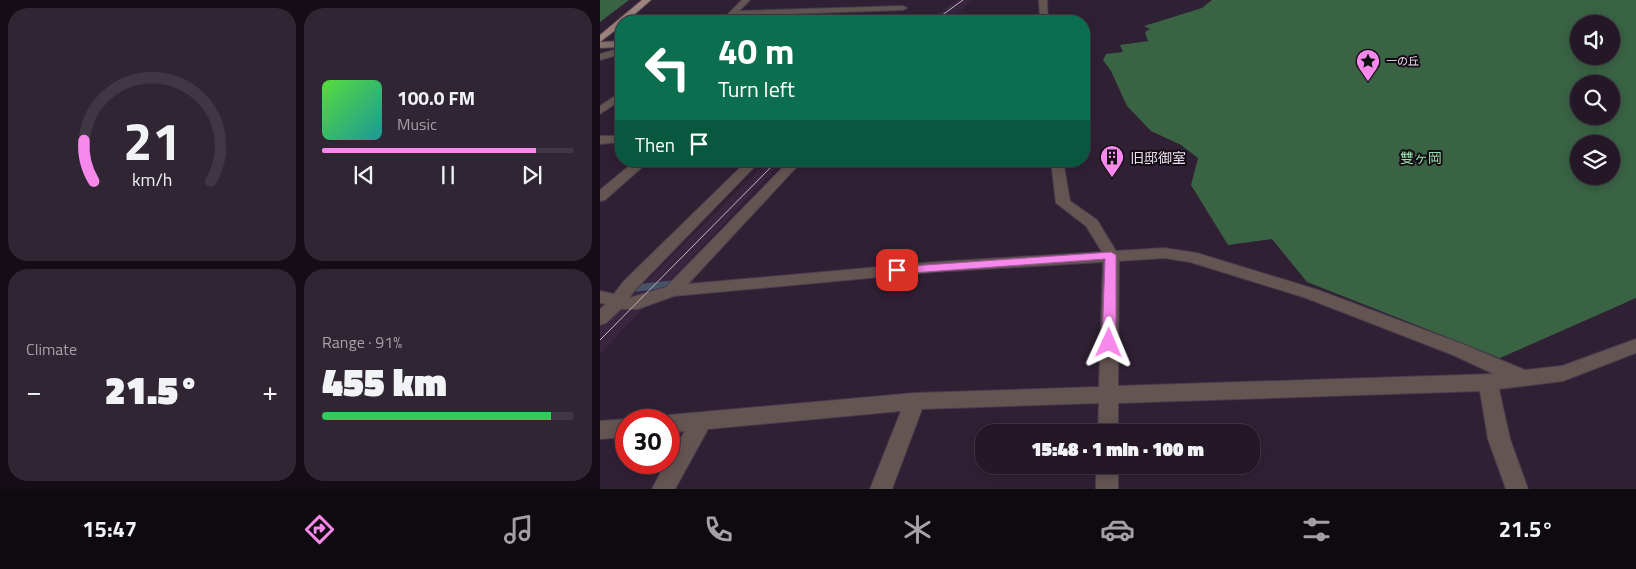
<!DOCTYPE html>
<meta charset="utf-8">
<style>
:root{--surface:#241827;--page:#302533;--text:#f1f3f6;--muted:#a3a0a7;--line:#413744;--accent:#f788ec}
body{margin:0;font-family:"Titillium Web","Noto Sans JP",sans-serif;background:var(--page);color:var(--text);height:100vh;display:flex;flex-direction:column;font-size:19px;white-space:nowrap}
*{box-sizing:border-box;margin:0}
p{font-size:16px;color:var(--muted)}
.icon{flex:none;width:28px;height:28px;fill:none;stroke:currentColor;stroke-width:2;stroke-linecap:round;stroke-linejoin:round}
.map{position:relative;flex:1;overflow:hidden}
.sheet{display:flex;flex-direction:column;gap:8px;padding:8px;background:#140d15;width:600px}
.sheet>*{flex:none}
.banner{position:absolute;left:15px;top:15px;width:475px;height:152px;border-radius:20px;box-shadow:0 2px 12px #0003,0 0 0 1px var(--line);background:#0b6e4f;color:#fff;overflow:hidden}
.buttons{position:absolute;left:970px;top:15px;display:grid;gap:10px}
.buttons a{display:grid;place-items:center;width:50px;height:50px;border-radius:50%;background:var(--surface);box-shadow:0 2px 12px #0003,0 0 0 1px var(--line);font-size:25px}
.speed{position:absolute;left:15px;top:409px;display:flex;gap:10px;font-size:25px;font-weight:700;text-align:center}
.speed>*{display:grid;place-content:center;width:65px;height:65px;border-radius:50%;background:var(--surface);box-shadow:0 2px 12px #0003,0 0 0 1px var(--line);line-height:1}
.speed .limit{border:8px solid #d22;background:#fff;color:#111}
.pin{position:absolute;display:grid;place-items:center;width:42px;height:42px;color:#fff;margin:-21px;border-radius:10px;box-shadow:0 2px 8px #0006}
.me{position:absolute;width:55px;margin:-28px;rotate:1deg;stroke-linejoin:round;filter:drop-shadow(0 0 4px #0008)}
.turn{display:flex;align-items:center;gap:18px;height:105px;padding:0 20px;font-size:22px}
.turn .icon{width:65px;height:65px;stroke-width:2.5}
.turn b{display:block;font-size:35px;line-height:42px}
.then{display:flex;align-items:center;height:48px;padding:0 20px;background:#0003;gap:10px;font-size:19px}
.big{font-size:38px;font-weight:800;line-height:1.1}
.sheet .tile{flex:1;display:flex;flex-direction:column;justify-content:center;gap:8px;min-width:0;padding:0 18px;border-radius:20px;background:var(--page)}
.sheet .dial{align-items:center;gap:0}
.dial svg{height:130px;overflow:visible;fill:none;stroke:var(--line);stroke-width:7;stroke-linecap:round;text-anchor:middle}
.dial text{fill:var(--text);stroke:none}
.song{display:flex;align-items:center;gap:15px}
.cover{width:60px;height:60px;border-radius:8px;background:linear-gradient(135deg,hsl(110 70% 55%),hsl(180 70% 35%))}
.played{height:5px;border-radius:2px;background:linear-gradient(90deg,var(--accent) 85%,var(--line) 85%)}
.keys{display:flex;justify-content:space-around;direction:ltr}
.heat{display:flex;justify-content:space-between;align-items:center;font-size:28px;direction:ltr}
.charge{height:8px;border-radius:4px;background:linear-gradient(90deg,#34c759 91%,var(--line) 0)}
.sheet .tiles{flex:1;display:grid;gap:8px;grid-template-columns:repeat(2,1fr)}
.trip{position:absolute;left:375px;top:424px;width:285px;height:50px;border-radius:20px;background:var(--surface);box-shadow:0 2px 12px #0003,0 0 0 1px var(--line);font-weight:800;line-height:50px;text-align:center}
.tabs{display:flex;height:80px;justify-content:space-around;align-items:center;background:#0e0a10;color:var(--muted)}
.tabs .icon{width:35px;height:35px}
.tabs .active{color:var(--accent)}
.tabs b{font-size:22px;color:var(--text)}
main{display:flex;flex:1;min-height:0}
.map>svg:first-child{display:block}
.built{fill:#39253f}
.forest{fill:#3a6344;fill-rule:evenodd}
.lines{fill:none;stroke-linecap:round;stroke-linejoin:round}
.stream{stroke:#475368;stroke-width:7}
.street-casing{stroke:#4a3b4e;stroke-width:2}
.secondary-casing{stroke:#4a3b4e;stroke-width:2}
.primary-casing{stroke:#4a3b4e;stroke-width:2}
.street{fill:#635552;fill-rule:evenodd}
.secondary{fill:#856f6b;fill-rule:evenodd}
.primary{fill:#9f837d;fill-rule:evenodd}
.tram{stroke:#c4b8c7;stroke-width:1}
.route{fill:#f788ec;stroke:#a15899}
.labels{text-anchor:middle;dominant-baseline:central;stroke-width:4;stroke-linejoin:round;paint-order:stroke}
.far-poi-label{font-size:11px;fill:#ebe0ee;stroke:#140c15;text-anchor:start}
.poi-label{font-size:14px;fill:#ebe0ee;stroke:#140c15;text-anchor:start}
.park-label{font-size:14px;fill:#98dba8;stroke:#140c15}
</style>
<main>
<section class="sheet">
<div class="tiles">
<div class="tile dial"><svg viewBox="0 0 100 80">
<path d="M14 69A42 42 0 1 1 86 69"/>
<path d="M14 69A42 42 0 0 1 8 44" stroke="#f788ec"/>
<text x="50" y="56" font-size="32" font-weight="700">21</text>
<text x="50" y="72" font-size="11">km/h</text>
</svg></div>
<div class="tile">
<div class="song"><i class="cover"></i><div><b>100.0 FM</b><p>Music</p></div></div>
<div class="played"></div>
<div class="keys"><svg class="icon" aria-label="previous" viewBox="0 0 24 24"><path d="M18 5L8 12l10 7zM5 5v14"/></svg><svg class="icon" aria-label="pause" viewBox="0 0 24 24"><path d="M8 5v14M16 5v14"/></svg><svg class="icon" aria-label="next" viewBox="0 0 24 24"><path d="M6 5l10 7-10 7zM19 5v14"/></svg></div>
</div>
<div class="tile"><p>Climate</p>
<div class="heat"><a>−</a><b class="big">21.5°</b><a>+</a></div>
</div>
<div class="tile"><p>Range · 91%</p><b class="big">455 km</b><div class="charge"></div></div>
</div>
</section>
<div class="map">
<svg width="1036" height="489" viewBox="0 0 1036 489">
<rect width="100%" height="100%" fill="#302034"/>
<!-- built -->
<path class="built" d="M 357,0 L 371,0 L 350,21 L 326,21 Z
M 168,161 L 183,161 L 0,354 L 0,327 Z"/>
<!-- forest -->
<path class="forest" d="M 0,0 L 29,0 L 0,22 Z
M 612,0 L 1036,0 L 1036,298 L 900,358 L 707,282 L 672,239 L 628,245 L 591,185 L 598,158 L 581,145 L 551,131 L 527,106 L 511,71 L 503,60 L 506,54 L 523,52 L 520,45 L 548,41 L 545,32 L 550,29 L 544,26 L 602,8 ZM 979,24 L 1011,24 L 1011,56 L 979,56 ZM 979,84 L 1011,84 L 1011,116 L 979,116 ZM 979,144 L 1011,144 L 1011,176 L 979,176 Z"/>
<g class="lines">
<!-- stream -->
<path class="stream" d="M 37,288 L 71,284"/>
<!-- street casing -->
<g class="street-casing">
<path id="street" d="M 142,0 L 150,0 L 139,11 L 303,6 L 307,8 L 303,10 L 135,16 L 132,20 L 126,20 L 126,16 Z
M 439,0 L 447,0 L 448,21 L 440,21 Z
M 21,17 L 39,17 L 49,21 L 23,21 L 20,19 Z
M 21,48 L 21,54 L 0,60 L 0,54 Z
M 21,92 L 21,100 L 0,114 L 0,106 Z
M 0,136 L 21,136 L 21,142 L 0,144 Z
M 35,161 L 49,161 L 5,200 L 0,201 L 0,190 Z
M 147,161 L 160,161 L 35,290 L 29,298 L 66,287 L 189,161 L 202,161 L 88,284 L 334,262 L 502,252 L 486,226 L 456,203 L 451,161 L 463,161 L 470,201 L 497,220 L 516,251 L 564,248 L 597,253 L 718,290 L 865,345 L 925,370 L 962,366 L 1036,339 L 1036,353 L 963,381 L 899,389 L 910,439 L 928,489 L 906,489 L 888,439 L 880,391 L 518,403 L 518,432 L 498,432 L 499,403 L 322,409 L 292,489 L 270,489 L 301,411 L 108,429 L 75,489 L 52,489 L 66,462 L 69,462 L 69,458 L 85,431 L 69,433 L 69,420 L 61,420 L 69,415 L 315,393 L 499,387 L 503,262 L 334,272 L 74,296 L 38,309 L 21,309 L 6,323 L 0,325 L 0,309 L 6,304 L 0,303 L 0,291 L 14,294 L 23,282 ZM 564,258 L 590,262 L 706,298 L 853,355 L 894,374 L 518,386 L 519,261 Z
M 26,419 L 29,420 L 26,420 L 26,437 L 0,439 L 0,421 Z
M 496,465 L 518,465 L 518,489 L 496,489 Z"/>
</g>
<!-- secondary casing -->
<g class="secondary-casing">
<path id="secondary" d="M 21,41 L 21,47 L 0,48 L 0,42 Z"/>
</g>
<!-- primary casing -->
<g class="primary-casing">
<path id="primary" d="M 42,0 L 51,0 L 27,21 L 21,21 L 21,26 L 0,42 L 0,35 Z"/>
</g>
<!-- street -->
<use href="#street" class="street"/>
<!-- secondary -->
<use href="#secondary" class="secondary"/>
<!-- primary -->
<use href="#primary" class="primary"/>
<!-- tram -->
<path class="tram" d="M 334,21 L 363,0
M 0,340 L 177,161"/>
</g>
<!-- route -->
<path class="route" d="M 511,252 L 516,255 L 516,343 L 514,347 L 509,348 L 504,347 L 502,343 L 505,259 L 297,274 L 291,270 L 297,267 Z"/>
<!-- icons -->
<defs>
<g id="sight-pin" transform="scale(1.25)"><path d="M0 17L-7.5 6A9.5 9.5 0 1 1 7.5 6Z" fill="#f788ec" stroke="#140c15"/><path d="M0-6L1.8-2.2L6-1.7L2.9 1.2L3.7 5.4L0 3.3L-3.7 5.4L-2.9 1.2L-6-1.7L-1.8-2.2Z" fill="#111"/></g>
<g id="building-pin" transform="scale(1.25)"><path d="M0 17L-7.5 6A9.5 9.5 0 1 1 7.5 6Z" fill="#f788ec" stroke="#140c15"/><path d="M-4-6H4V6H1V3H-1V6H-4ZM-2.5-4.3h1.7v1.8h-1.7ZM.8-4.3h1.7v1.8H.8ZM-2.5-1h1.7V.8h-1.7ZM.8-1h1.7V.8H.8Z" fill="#111"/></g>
</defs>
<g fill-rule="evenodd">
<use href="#sight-pin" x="768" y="61"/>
<use href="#building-pin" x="512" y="157"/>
</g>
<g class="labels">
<!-- far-poi labels -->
<g class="far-poi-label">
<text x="786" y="61">一の丘</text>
</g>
<!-- poi labels -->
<g class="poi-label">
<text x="530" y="157">旧邸御室</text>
</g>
<!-- park labels -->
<g class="park-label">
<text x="821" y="157">雙ヶ岡</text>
</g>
</g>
</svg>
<div class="buttons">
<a><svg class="icon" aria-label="sound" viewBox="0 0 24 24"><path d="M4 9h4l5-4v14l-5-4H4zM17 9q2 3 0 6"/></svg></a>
<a><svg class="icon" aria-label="search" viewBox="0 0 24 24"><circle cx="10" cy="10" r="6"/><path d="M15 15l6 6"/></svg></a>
<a><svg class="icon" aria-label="layers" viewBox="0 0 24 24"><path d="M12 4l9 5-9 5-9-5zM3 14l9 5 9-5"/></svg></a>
</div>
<div class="speed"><div class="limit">30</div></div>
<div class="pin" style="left:297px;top:270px;background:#d93025"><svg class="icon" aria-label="arrive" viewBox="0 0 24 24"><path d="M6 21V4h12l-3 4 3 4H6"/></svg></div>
<svg class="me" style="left:509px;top:343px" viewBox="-20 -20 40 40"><path d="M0-17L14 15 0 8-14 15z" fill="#f788ec" stroke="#fff" stroke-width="4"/></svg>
<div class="trip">15:48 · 1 min · 100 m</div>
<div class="banner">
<div class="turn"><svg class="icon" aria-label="left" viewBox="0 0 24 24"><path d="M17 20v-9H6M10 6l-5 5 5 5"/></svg><div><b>40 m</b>Turn left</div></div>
<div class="then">Then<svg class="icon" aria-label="arrive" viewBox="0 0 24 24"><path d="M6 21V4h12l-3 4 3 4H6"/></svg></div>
</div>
</div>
</main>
<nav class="tabs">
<b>15:47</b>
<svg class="icon active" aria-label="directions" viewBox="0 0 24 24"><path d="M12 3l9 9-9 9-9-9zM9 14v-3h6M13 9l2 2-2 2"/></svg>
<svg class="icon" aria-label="music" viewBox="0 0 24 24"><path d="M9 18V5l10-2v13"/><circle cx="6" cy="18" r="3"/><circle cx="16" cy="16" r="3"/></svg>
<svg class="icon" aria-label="phone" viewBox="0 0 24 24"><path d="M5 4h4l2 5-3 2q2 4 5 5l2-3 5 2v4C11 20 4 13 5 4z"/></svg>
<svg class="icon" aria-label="climate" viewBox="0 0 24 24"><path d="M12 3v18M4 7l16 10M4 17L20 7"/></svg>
<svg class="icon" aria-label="car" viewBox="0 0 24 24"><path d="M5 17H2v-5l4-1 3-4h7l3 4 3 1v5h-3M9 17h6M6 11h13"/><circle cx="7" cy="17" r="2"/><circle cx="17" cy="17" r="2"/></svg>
<svg class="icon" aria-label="filters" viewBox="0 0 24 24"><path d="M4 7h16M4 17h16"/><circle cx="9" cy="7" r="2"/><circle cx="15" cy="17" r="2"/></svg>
<b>21.5°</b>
</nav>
